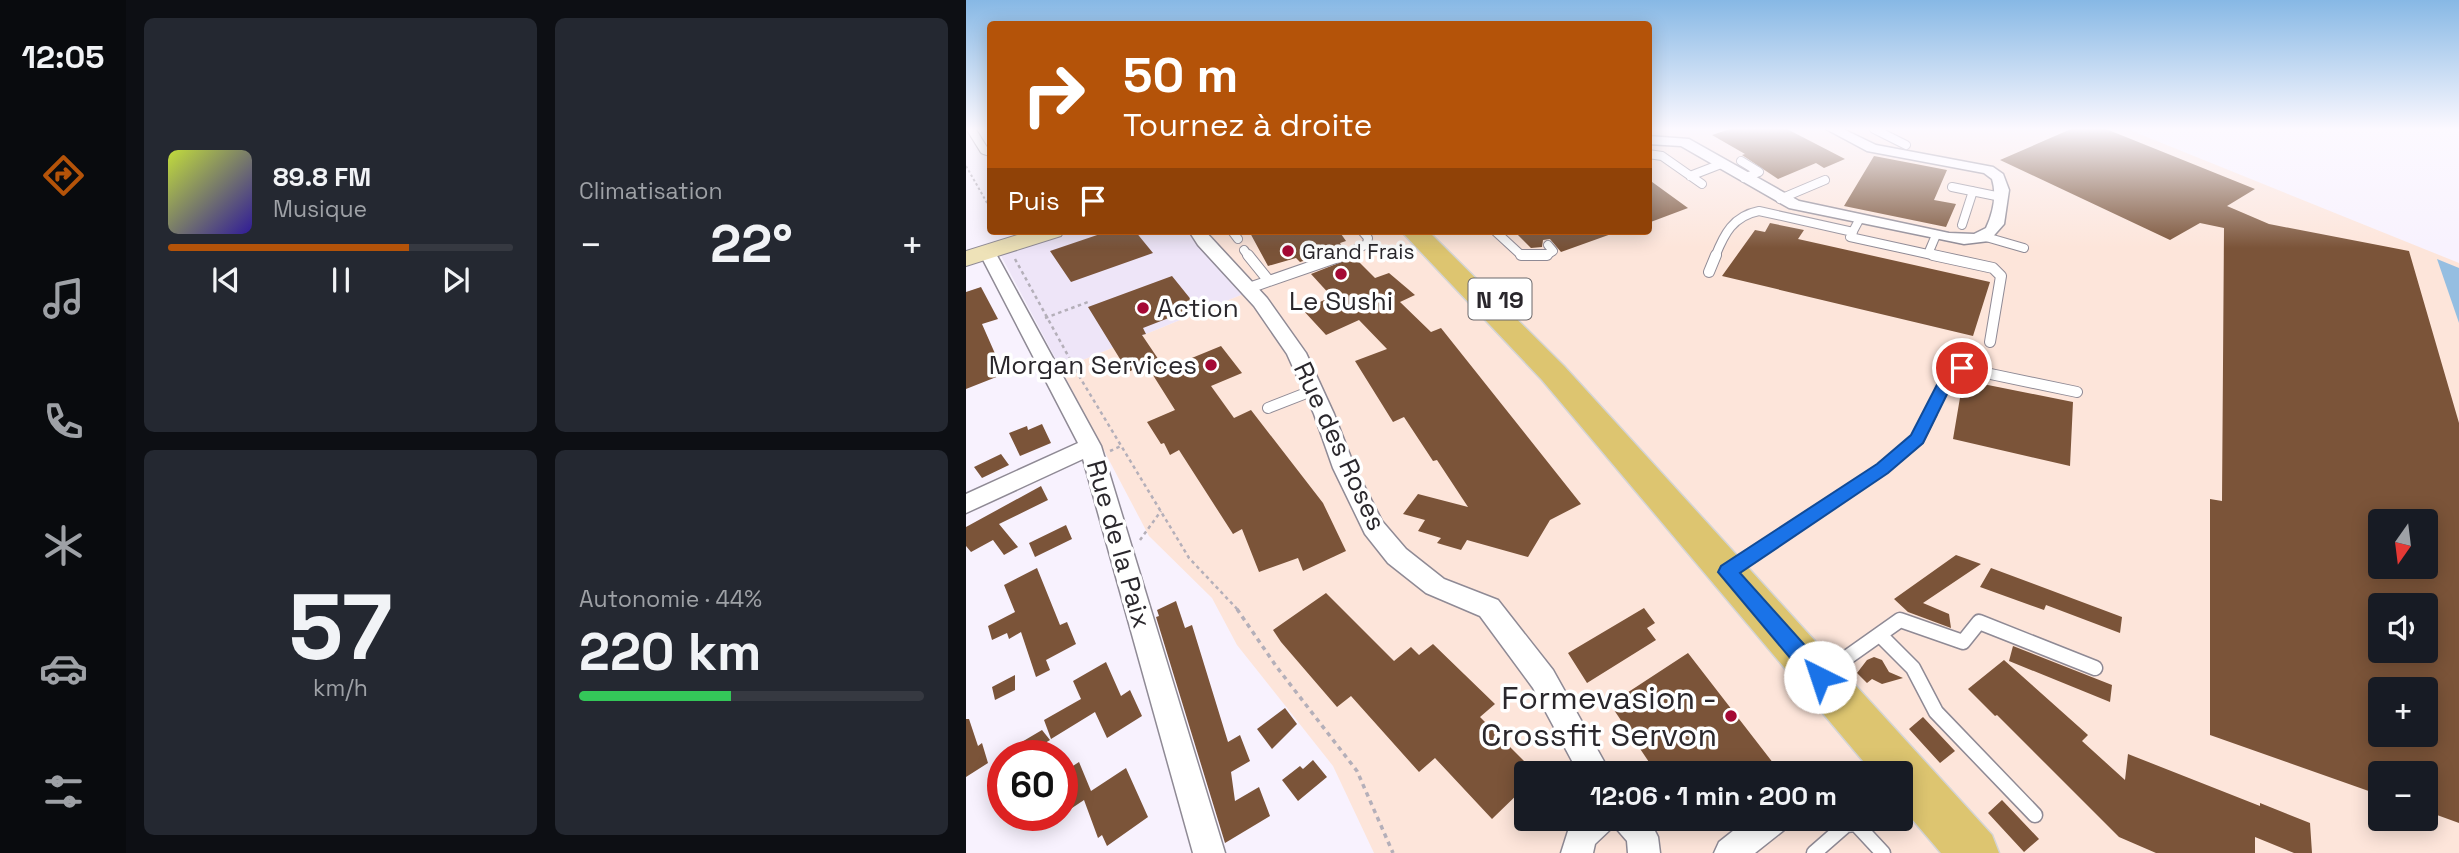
<!DOCTYPE html>
<html lang="fr">
<meta charset="utf-8">
<style>
:root{--surface:#171b24;--page:#242831;--text:#f1f3f6;--muted:#9ea1a6;--line:#363941;--accent:#b45309}
body{margin:0;font-family:"Space Grotesk",sans-serif;background:var(--page);color:var(--text);height:100vh;display:flex;flex-direction:column;font-size:26px;white-space:nowrap}
*{box-sizing:border-box;margin:0}
p{font-size:23px;color:var(--muted)}
.icon{flex:none;width:38px;height:38px;fill:none;stroke:currentColor;stroke-width:2;stroke-linecap:round;stroke-linejoin:round}
.map{position:relative;flex:1;overflow:hidden}
.drawer{display:flex;flex-direction:column;gap:18px;padding:18px;background:#0d0f14;width:840px}
.drawer>*{flex:none}
.hud{position:absolute;left:21px;top:21px;width:665px;height:214px;border-radius:7px;box-shadow:0 4px 18px #0003;background:#b45309;color:#fff;overflow:hidden}
.needle{width:46px;rotate:194deg}
.controls{position:absolute;left:1402px;top:509px;display:grid;gap:14px}
.controls a{display:grid;place-items:center;width:70px;height:70px;border-radius:7px;background:var(--surface);box-shadow:0 4px 18px #0003;font-size:35px}
.speed{position:absolute;left:21px;top:740px;display:flex;gap:14px;font-size:35px;font-weight:700;text-align:center}
.speed>*{display:grid;place-content:center;width:91px;height:91px;border-radius:50%;background:var(--surface);box-shadow:0 4px 18px #0003;line-height:1}
.speed .limit{border:10px solid #d22;background:#fff;color:#111}
.pin{position:absolute;display:grid;place-items:center;width:60px;height:60px;color:#fff;margin:-30px;border:4px solid #fff;border-radius:50%;box-shadow:0 2px 7px #0007}
.me{position:absolute;width:77px;margin:-38px;rotate:319deg;stroke-linejoin:round;filter:drop-shadow(0 0 5px #0008)}
.turn{display:flex;align-items:center;gap:24px;height:147px;padding:0 21px;font-size:32px}
.turn .icon{width:91px;height:91px;stroke-width:2.5}
.turn b{display:block;font-size:49px;line-height:60px}
.then{display:flex;align-items:center;height:66px;padding:0 21px;background:#0003;gap:14px;font-size:26px}
.big{font-size:52px;font-weight:600;line-height:1.1}
.drawer .card{flex:1;display:flex;flex-direction:column;justify-content:center;gap:10px;min-width:0;padding:0 24px;border-radius:10px;background:var(--page)}
.drawer .dial{align-items:center;gap:0}
.dial b{font-size:91px;line-height:1}
.song{display:flex;align-items:center;gap:21px}
.cover{width:84px;height:84px;border-radius:10px;background:linear-gradient(135deg,hsl(70 70% 55%),hsl(250 70% 35%))}
.played{height:7px;border-radius:4px;background:linear-gradient(90deg,var(--accent) 70%,var(--line) 70%)}
.keys{display:flex;justify-content:space-around;direction:ltr}
.heat{display:flex;justify-content:space-between;align-items:center;font-size:38px;direction:ltr}
.charge{height:10px;border-radius:5px;background:linear-gradient(90deg,#34c759 44%,var(--line) 0)}
.drawer .tiles{flex:1;display:grid;gap:18px;grid-template-columns:repeat(2,1fr)}
.trip{position:absolute;left:548px;top:761px;width:399px;height:70px;border-radius:7px;background:var(--surface);box-shadow:0 4px 18px #0003;font-weight:600;line-height:70px;text-align:center}
main{display:flex;flex:1;min-height:0}
.tab-bar{display:flex;flex-direction:column;width:126px;justify-content:space-around;align-items:center;background:#090b0e;color:var(--muted)}
.tab-bar .icon{width:49px;height:49px}
.tab-bar .selected{color:var(--accent)}
.tab-bar b{font-size:32px;color:var(--text)}
.map>svg:first-child{display:block}
.built{fill:#eee5f8}
.industrial{fill:#fde5da;fill-rule:evenodd}
.water{fill:#95bee1}
.building{fill:#7b5439;fill-rule:evenodd}
.lines{fill:none;stroke-linecap:round;stroke-linejoin:round}
.lane-far3-casing{stroke:#8f8a95;stroke-width:10}
.lane-far2-casing{stroke:#8f8a95;stroke-width:12}
.lane-far1-casing{stroke:#8f8a95;stroke-width:14}
.lane-casing{stroke:#8f8a95;stroke-width:17}
.street-casing{stroke:#8f8a95;stroke-width:3}
.secondary-casing{stroke:#8f8a95;stroke-width:2}
.primary-casing{stroke:#d4d4d5;stroke-width:3}
.path-far2{stroke:#b4afb9;stroke-width:2;stroke-dasharray:2.5 2.5;stroke-linecap:butt}
.path-far1{stroke:#b4afb9;stroke-width:2.5;stroke-dasharray:3.5 3.5;stroke-linecap:butt}
.path{stroke:#b4afb9;stroke-width:3.5;stroke-dasharray:4.5 4.5;stroke-linecap:butt}
.lane-far3{stroke:#fff;stroke-width:8}
.lane-far2{stroke:#fff;stroke-width:10}
.lane-far1{stroke:#fff;stroke-width:11}
.lane{stroke:#fff;stroke-width:14}
.street{fill:#fff;fill-rule:evenodd}
.secondary{fill:#eee2b8;fill-rule:evenodd}
.primary{fill:#ddc570;fill-rule:evenodd}
.route{fill:#1a73e8;stroke:#114b97;stroke-width:2}
.poi-dot{fill:#a50934;stroke:#fff;stroke-width:2.5}
.labels{text-anchor:middle;dominant-baseline:central;stroke-width:7;stroke-linejoin:round;paint-order:stroke}
.far-poi-label{font-size:21px;fill:#2a272c;stroke:#fff;text-anchor:start}
.shield{fill:#fff;stroke:#6a686b;stroke-width:2}
.shield-label{font-size:24px;font-weight:bold;fill:#2a272c}
.poi-label{font-size:26px;fill:#2a272c;stroke:#fff}
.street-label{font-size:26px;fill:#2a272c;stroke:#fff}
.near-poi-label{font-size:32px;fill:#2a272c;stroke:#fff;text-anchor:end}
</style>
<main>
<nav class="tab-bar">
<b>12:05</b>
<svg class="icon selected" aria-label="directions" viewBox="0 0 24 24"><path d="M12 3l9 9-9 9-9-9zM9 14v-3h6M13 9l2 2-2 2"/></svg>
<svg class="icon" aria-label="music" viewBox="0 0 24 24"><path d="M9 18V5l10-2v13"/><circle cx="6" cy="18" r="3"/><circle cx="16" cy="16" r="3"/></svg>
<svg class="icon" aria-label="phone" viewBox="0 0 24 24"><path d="M5 4h4l2 5-3 2q2 4 5 5l2-3 5 2v4C11 20 4 13 5 4z"/></svg>
<svg class="icon" aria-label="climate" viewBox="0 0 24 24"><path d="M12 3v18M4 7l16 10M4 17L20 7"/></svg>
<svg class="icon" aria-label="car" viewBox="0 0 24 24"><path d="M5 17H2v-5l4-1 3-4h7l3 4 3 1v5h-3M9 17h6M6 11h13"/><circle cx="7" cy="17" r="2"/><circle cx="17" cy="17" r="2"/></svg>
<svg class="icon" aria-label="filters" viewBox="0 0 24 24"><path d="M4 7h16M4 17h16"/><circle cx="9" cy="7" r="2"/><circle cx="15" cy="17" r="2"/></svg>
</nav>
<section class="drawer">
<div class="tiles">
<div class="card">
<div class="song"><i class="cover"></i><div><b>89.8 FM</b><p>Musique</p></div></div>
<div class="played"></div>
<div class="keys"><svg class="icon" aria-label="previous" viewBox="0 0 24 24"><path d="M18 5L8 12l10 7zM5 5v14"/></svg><svg class="icon" aria-label="pause" viewBox="0 0 24 24"><path d="M8 5v14M16 5v14"/></svg><svg class="icon" aria-label="next" viewBox="0 0 24 24"><path d="M6 5l10 7-10 7zM19 5v14"/></svg></div>
</div>
<div class="card"><p>Climatisation</p>
<div class="heat"><a>−</a><b class="big">22°</b><a>+</a></div>
</div>
<div class="card dial"><b>57</b><p>km/h</p></div>
<div class="card"><p>Autonomie · 44%</p><b class="big">220 km</b><div class="charge"></div></div>
</div>
</section>
<div class="map">
<svg width="1493" height="853" viewBox="0 0 1493 853">
<rect width="100%" height="100%" fill="#f8f2fe"/>
<!-- built -->
<path class="built" d="M 78,231 L 238,231 L 292,288 L 95,369 L 30,246 Z"/>
<!-- industrial -->
<path class="industrial" d="M 683,129 L 1161,129 L 1493,263 L 1493,853 L 408,853 L 367,766 L 271,645 L 246,598 L 183,536 L 95,369 L 292,288 L 249,246 L 238,231 L 682,231 ZM 1414,522 L 1460,522 L 1460,567 L 1414,567 ZM 1414,606 L 1460,606 L 1460,651 L 1414,651 ZM 1414,690 L 1460,690 L 1460,735 L 1414,735 ZM 560,774 L 934,774 L 934,819 L 560,819 ZM 1414,774 L 1460,774 L 1460,819 L 1414,819 Z"/>
<!-- water -->
<path class="water" d="M 1471,259 L 1493,268 L 1493,323 Z"/>
<!-- building -->
<path class="building" d="M 764,129 L 821,129 L 879,159 L 858,168 L 850,163 L 812,179 L 776,155 L 779,154 L 746,135 Z
M 1105,129 L 1140,129 L 1289,189 L 1261,206 L 1303,224 L 1443,251 L 1493,423 L 1493,823 L 1460,811 L 1460,774 L 1414,774 L 1414,795 L 1244,735 L 1244,499 L 1256,501 L 1258,228 L 1234,223 L 1204,240 L 1034,160 ZM 1414,522 L 1460,522 L 1460,567 L 1414,567 ZM 1414,606 L 1460,606 L 1460,651 L 1414,651 ZM 1414,690 L 1460,690 L 1460,735 L 1414,735 Z
M 908,156 L 981,170 L 968,200 L 990,204 L 980,227 L 878,206 Z
M 682,179 L 722,208 L 682,223 Z
M 804,223 L 838,230 L 832,239 L 1024,282 L 1007,336 L 756,276 L 789,230 L 799,232 Z
M 143,231 L 169,231 L 187,253 L 105,282 L 84,251 Z
M 283,231 L 373,231 L 380,241 L 374,243 L 377,248 L 334,262 L 330,258 L 302,266 Z
M 548,231 L 647,231 L 648,233 L 595,252 L 584,239 L 577,240 L 576,247 L 565,248 Z
M 388,257 L 409,278 L 423,273 L 449,295 L 434,302 L 465,332 L 475,328 L 615,504 L 584,520 L 562,557 L 501,540 L 495,550 L 471,543 L 475,538 L 452,531 L 459,520 L 437,514 L 452,494 L 502,507 L 471,460 L 467,461 L 438,417 L 427,422 L 389,361 L 421,349 L 393,320 L 360,335 L 336,309 L 366,297 L 345,274 Z
M 206,276 L 231,307 L 177,328 L 180,334 L 176,335 L 199,369 L 255,346 L 276,373 L 245,386 L 268,418 L 285,410 L 357,503 L 380,551 L 337,571 L 332,558 L 293,572 L 276,529 L 267,534 L 213,450 L 204,455 L 198,443 L 195,444 L 181,422 L 209,410 L 180,364 L 162,372 L 122,307 Z
M 15,287 L 32,319 L 16,324 L 38,374 L 0,389 L 0,292 Z
M 997,380 L 1107,402 L 1104,466 L 987,439 Z
M 76,424 L 85,443 L 54,456 L 43,433 L 61,426 L 62,430 Z
M 35,454 L 43,465 L 16,478 L 8,467 Z
M 75,486 L 82,500 L 33,524 L 52,547 L 38,555 L 27,540 L 5,552 L 0,546 L 0,527 Z
M 100,525 L 106,539 L 69,557 L 63,543 Z
M 990,555 L 1015,564 L 957,603 L 983,614 L 985,628 L 942,612 L 928,599 Z
M 71,568 L 94,625 L 101,622 L 110,644 L 80,660 L 84,670 L 70,677 L 55,632 L 43,639 L 41,633 L 26,640 L 22,626 L 49,612 L 38,585 Z
M 1025,568 L 1156,617 L 1154,633 L 1080,605 L 1078,610 L 1014,587 Z
M 360,593 L 428,661 L 445,647 L 453,655 L 467,644 L 529,704 L 514,717 L 571,774 L 560,774 L 560,786 L 526,819 L 469,758 L 453,772 L 385,696 L 371,707 L 315,642 L 307,630 Z
M 210,601 L 219,628 L 226,625 L 262,742 L 274,735 L 284,761 L 265,772 L 269,801 L 293,787 L 304,816 L 259,843 L 190,617 L 193,616 L 191,610 Z
M 678,608 L 689,623 L 681,628 L 690,640 L 621,683 L 602,653 Z
M 1047,646 L 1146,685 L 1144,702 L 1043,661 Z
M 722,653 L 811,768 L 803,774 L 691,774 L 644,704 Z
M 908,657 L 916,660 L 923,672 L 937,678 L 916,684 L 906,679 L 901,683 L 891,673 L 901,660 Z
M 1038,660 L 1122,735 L 1116,741 L 1159,780 L 1162,754 L 1294,806 L 1294,803 L 1344,823 L 1346,853 L 1328,853 L 1289,837 L 1289,853 L 1190,853 L 1153,837 L 1031,715 L 1029,716 L 1002,689 Z
M 140,662 L 155,696 L 164,690 L 176,716 L 141,738 L 129,712 L 85,739 L 78,720 L 115,699 L 107,681 Z
M 49,675 L 49,690 L 29,700 L 26,687 Z
M 319,708 L 331,724 L 306,749 L 291,729 Z
M 957,717 L 989,751 L 974,763 L 943,729 Z
M 0,719 L 3,719 L 12,746 L 16,743 L 22,763 L 0,777 Z
M 76,730 L 84,740 L 58,756 L 54,743 Z
M 347,760 L 361,777 L 332,801 L 316,780 L 334,766 L 337,769 Z
M 113,762 L 125,791 L 160,768 L 182,817 L 141,846 L 136,835 L 132,838 L 118,800 L 100,812 L 96,802 L 96,773 Z
M 1036,800 L 1073,839 L 1058,852 L 1022,813 Z"/>
<g class="lines">
<!-- lane-far3 casing -->
<g class="lane-far3-casing">
<path id="lane-far3" d="M 5,129 L 18,150 L 24,152
M 908,129 L 940,145
M 682,154 L 696,156 L 736,184
M 775,161 L 793,172 L 778,178
M 724,176 L 755,164
M 986,187 L 1035,197
M 814,199 L 859,180
M 893,220 L 884,237 L 975,257
M 996,225 L 1007,191
M 266,231 L 272,239
M 529,231 L 555,255 L 579,256 L 587,251 L 582,245
M 1020,237 L 1058,248
M 278,250 L 283,257
M 962,254 L 970,235
M 373,257 L 401,244 L 402,238 L 396,231
M 749,257 C 758,234 767,216 793,211 L 887,232"/>
</g>
<!-- lane-far2 casing -->
<g class="lane-far2-casing">
<path id="lane-far2" d="M 282,255 L 303,281
M 555,255 L 581,255
M 967,255 L 1027,268 L 1035,276 L 1024,342
M 743,272 L 750,255
M 283,288 L 378,255
M 302,408 L 348,390
M 964,415 L 983,375 L 996,368 L 1111,392"/>
</g>
<!-- lane-far1 casing -->
<g class="lane-far1-casing">
<path id="lane-far1" d="M 766,568 L 916,469 L 952,439 L 965,413"/>
</g>
<!-- lane casing -->
<g class="lane-casing">
<path id="lane" d="M 914,635 L 947,668 L 970,712 L 1069,815
M 859,673 L 934,620 L 997,642 L 1013,622 L 1129,668
M 848,853 L 880,825 L 890,824 L 917,853"/>
</g>
<!-- street casing -->
<g class="street-casing">
<path id="street" d="M 860,129 L 877,129 L 910,145 L 1027,167 L 1037,174 L 1043,190 L 1038,224 L 1023,241 L 998,244 L 823,208 L 715,146 L 682,144 L 682,136 L 723,139 L 833,201 L 983,233 L 1008,234 L 1020,228 C 1027,213 1031,195 1026,179 L 1018,173 L 901,151 Z
M 223,231 L 239,231 L 301,298 L 340,353 L 368,414 L 389,468 L 416,521 L 440,549 L 478,579 L 532,600 L 587,670 L 645,774 L 613,774 L 567,688 L 514,616 L 460,593 L 422,563 L 399,534 L 367,468 L 348,414 L 321,354 L 288,306 L 232,245 Z
M 21,247 L 29,252 L 135,446 L 259,853 L 227,853 L 117,459 L 0,513 L 0,494 L 112,443 L 13,252 Z
M 609,819 L 683,819 L 692,837 L 694,853 L 662,853 L 661,841 L 648,826 L 629,844 L 627,853 L 595,853 L 602,831 Z
M 782,819 L 823,819 L 818,830 L 789,853 L 748,853 L 753,842 Z"/>
</g>
<!-- secondary casing -->
<g class="secondary-casing">
<path id="secondary" d="M 64,231 L 98,231 L 95,236 L 0,266 L 0,251 Z"/>
</g>
<!-- primary casing -->
<g class="primary-casing">
<path id="primary" d="M 435,231 L 462,231 L 598,366 L 1026,835 L 1033,853 L 975,853 L 934,805 L 934,774 L 908,774 L 576,380 Z"/>
</g>
<!-- path-far2 -->
<path class="path-far2" d="M 0,166 L 24,208"/>
<!-- path-far1 -->
<path class="path-far1" d="M 49,259 L 116,381 L 223,558 L 273,611
M 79,318 L 122,302
M 144,451 L 155,446
M 174,540 L 195,511"/>
<!-- path -->
<path class="path" d="M 271,609 L 310,666 L 391,771 L 427,853"/>
<!-- lane-far3 -->
<use href="#lane-far3" class="lane-far3"/>
<!-- lane-far2 -->
<use href="#lane-far2" class="lane-far2"/>
<!-- lane-far1 -->
<use href="#lane-far1" class="lane-far1"/>
<!-- lane -->
<use href="#lane" class="lane"/>
<!-- street -->
<use href="#street" class="street"/>
<!-- secondary -->
<use href="#secondary" class="secondary"/>
<!-- primary -->
<use href="#primary" class="primary"/>
</g>
<!-- sky -->
<linearGradient id="sky" x2="0" y2="1"><stop stop-color="#87b8e5"/><stop offset="0.52" stop-color="#fcf9ff"/><stop offset="1" stop-color="#fcf9ff" stop-opacity="0"/></linearGradient>
<rect width="1493" height="248" fill="url(#sky)"/>
<!-- route -->
<path class="route" d="M 996,364 L 1004,368 L 989,378 L 957,443 L 922,473 L 774,573 L 861,670 L 864,677 L 861,684 L 854,686 L 846,684 L 752,572 L 755,566 L 911,464 L 945,435 L 978,371 Z"/>
<!-- markers -->
<g class="poi-dot">
<circle cx="322" cy="251" r="7"/>
<circle cx="375" cy="274" r="7"/>
<circle cx="177" cy="308" r="7"/>
<circle cx="245" cy="365" r="7"/>
<circle cx="765" cy="716" r="7"/>
</g>
<g class="labels">
<!-- far-poi labels -->
<g class="far-poi-label">
<text x="336" y="251">Grand Frais</text>
</g>
<!-- shield labels -->
<rect class="shield" x="502.5" y="278.5" width="63" height="41" rx="5"/>
<g class="shield-label">
<text x="534" y="299">N 19</text>
</g>
<!-- poi labels -->
<g class="poi-label">
<text x="375" y="301">Le Sushi</text>
<text x="191" y="308" text-anchor="start">Action</text>
<text x="231" y="365" text-anchor="end">Morgan Services</text>
</g>
<!-- street labels -->
<g class="street-label">
<text transform="translate(374 446) rotate(65)">Rue des Roses</text>
<text transform="translate(153 544) rotate(74)">Rue de la Paix</text>
</g>
<!-- near-poi labels -->
<g class="near-poi-label">
<text x="751" y="698">Formevasion -<tspan x="751" dy="37">Crossfit Servon</tspan></text>
</g>
</g>
</svg>
<div class="controls">
<a><svg class="needle" viewBox="-14 -14 28 28"><path d="M0-13l5 13h-10z" fill="#e53935"/><path d="M0 13l5-13h-10z" fill="#9ea1a6"/></svg></a>
<a><svg class="icon" aria-label="sound" viewBox="0 0 24 24"><path d="M4 9h4l5-4v14l-5-4H4zM17 9q2 3 0 6"/></svg></a>
<a>+</a>
<a>−</a>
</div>
<div class="speed"><div class="limit">60</div></div>
<div class="pin" style="left:996px;top:368px;background:#d93025"><svg class="icon" aria-label="arrive" viewBox="0 0 24 24"><path d="M6 21V4h12l-3 4 3 4H6"/></svg></div>
<svg class="me" style="left:854px;top:677px" viewBox="-20 -20 40 40"><circle r="19" fill="#fff"/><path d="M0-13L10 11 0 6-10 11z" fill="#1a73e8"/></svg>
<div class="trip">12:06 · 1 min · 200 m</div>
<div class="hud">
<div class="turn"><svg class="icon" aria-label="right" viewBox="0 0 24 24"><path d="M7 20v-9h11M14 6l5 5-5 5"/></svg><div><b>50 m</b>Tournez à droite</div></div>
<div class="then">Puis<svg class="icon" aria-label="arrive" viewBox="0 0 24 24"><path d="M6 21V4h12l-3 4 3 4H6"/></svg></div>
</div>
</div>
</main>
